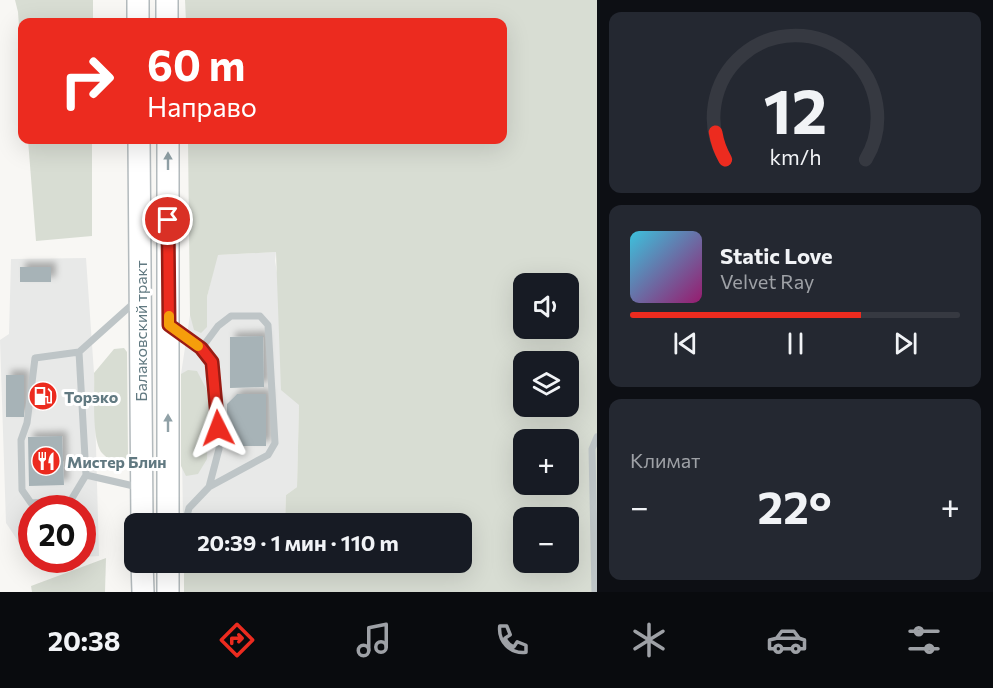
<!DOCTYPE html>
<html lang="ru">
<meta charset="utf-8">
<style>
:root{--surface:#171b24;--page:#242831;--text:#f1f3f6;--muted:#9ea1a6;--line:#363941;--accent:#ec2b1f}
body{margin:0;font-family:Commissioner,sans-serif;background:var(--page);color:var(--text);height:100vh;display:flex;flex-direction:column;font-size:22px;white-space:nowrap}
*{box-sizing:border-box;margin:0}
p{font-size:20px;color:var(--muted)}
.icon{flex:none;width:33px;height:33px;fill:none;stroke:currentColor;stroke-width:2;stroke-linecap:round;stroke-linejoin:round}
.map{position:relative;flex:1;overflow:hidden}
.drawer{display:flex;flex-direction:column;gap:12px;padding:12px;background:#0d0f14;width:396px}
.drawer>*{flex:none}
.top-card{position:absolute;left:18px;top:18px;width:489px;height:126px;border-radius:12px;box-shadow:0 6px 24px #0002;background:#ec2b1f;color:#fff;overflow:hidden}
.buttons{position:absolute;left:513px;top:273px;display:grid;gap:12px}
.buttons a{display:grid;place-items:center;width:66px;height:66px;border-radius:12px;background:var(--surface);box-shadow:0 6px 24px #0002;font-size:30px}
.speed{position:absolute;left:18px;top:495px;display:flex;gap:12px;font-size:30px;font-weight:700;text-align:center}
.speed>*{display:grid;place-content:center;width:78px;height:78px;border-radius:50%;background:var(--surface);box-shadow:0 6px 24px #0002;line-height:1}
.speed .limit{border:9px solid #d22;background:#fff;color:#111}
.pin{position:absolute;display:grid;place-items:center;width:51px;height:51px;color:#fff;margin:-26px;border:3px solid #fff;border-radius:50%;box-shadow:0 2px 6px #0007}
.me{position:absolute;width:66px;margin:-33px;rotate:357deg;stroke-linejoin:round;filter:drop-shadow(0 0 4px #0008)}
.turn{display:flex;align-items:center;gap:21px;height:126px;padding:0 30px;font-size:27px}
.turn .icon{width:78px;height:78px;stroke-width:2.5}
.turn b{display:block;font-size:42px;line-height:51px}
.big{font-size:45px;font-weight:700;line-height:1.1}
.drawer .tile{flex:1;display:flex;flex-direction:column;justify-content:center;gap:9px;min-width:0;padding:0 21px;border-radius:12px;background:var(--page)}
.drawer .dial{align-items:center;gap:0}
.dial svg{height:156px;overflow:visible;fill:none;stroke:var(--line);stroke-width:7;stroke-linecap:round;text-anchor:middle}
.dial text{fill:var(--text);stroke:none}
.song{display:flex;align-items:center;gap:18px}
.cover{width:72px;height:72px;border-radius:9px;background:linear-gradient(135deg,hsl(190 70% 55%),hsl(320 70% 35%))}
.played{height:6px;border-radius:3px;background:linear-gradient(90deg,var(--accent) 70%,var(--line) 70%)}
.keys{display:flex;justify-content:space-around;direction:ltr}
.heat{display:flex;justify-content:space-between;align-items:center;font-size:33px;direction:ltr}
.trip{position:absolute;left:124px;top:513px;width:348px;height:60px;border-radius:12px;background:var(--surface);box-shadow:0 6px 24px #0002;font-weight:700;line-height:60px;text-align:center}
.menu{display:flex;height:96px;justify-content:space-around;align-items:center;background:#090b0e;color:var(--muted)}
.menu .icon{width:42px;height:42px}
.menu .active{color:var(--accent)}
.menu b{font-size:27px;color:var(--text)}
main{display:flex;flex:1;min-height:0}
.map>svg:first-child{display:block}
.built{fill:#e8e9e8}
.green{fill:#d8ddd3;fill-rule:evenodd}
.building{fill:#a7b3b7;filter:url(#shadow)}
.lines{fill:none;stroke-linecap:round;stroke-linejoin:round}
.primary-casing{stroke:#b3babd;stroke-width:24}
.lane{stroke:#bec5c7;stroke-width:7}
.primary{stroke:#fff;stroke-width:21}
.oneway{fill:#90a1a7}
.route-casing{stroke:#991c14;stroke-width:15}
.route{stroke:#ec2b1f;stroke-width:10}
.slow{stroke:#f59e0b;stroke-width:10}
.labels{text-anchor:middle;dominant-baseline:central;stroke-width:6;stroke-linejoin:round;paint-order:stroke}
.street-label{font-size:16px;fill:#617981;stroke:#fff}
.poi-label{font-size:16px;font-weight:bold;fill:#617981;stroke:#fff;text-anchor:start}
</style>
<main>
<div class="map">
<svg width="597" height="592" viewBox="0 0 597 592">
<defs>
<filter id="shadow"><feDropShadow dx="5" dy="-5" stdDeviation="3" flood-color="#0004"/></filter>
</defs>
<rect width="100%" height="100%" fill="#f8f7f4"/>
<!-- built -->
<path class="built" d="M 276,252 L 275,261 L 299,405 L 297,487 L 286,495 L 285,523 L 183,524 L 181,374 L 190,315 L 207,297 L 217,255 Z
M 86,258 L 94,373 L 99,556 L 83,557 L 82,508 L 32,508 L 30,559 L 6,523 L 0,340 L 9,334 L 11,259 Z
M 184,563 L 284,563 L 284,566 L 184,565 Z"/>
<!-- green -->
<path class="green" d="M 15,0 L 93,0 L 93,22 L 22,22 L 22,72 L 18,12 Z
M 185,0 L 597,0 L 597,592 L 184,592 L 184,565 L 284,566 L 284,562 L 462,562 L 462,524 L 285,523 L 286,495 L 297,487 L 299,405 L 281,390 L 276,252 L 218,255 L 207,297 L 207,327 L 201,333 L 194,330 L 190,315 L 188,140 L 502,140 L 502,22 L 186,22 ZM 524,284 L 568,284 L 568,328 L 524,328 ZM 524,362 L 568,362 L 568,406 L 524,406 ZM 524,440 L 568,440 L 568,484 L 524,484 ZM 524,518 L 568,518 L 568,562 L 524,562 Z
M 28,140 L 92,140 L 92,236 L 36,241 Z
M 124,348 L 127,352 L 128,457 L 122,464 C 115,462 107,459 102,453 C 91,439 95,392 94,373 L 114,349 Z
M 188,370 L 197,371 L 209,394 L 207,459 L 198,474 L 186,476 L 181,466 L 181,374 Z
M 106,558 L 105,592 L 32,592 L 31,586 Z"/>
<!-- building -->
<path class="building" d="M 20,267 L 51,267 L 51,282 L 20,282 Z
M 263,336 L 264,387 L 230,388 L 230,337 Z
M 6,375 L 24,375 L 24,417 L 6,417 Z
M 237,394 L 266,394 L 266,446 L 227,446 L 227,404 Z
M 62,436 L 64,485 L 29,486 L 28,437 Z"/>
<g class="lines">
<!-- primary casing -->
<g class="primary-casing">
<path id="primary" d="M 138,0 L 138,22
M 167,0 L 167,22
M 139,140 L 142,524
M 168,140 L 168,524
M 142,562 L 143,592
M 168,562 L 168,592"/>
</g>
<!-- lane -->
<path class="lane" d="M 172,327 L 201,349 L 212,362 L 218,407 L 219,449 L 209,487 L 189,508 L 185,524
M 201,349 L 218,326 L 231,316 L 260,316 L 268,325 L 275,443 L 268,455 L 209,487
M 79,352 L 86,475 L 138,487
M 86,475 L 71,500 L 31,503 L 22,490 L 21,440 L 27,423 L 35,358 L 79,352 L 136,301
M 595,592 L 592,449 L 597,437"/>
<!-- primary -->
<use href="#primary" class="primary"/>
</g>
<!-- one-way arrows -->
<defs><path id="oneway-solid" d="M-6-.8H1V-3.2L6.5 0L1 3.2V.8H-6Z" transform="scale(1.5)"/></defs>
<g class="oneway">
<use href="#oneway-solid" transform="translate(168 161) rotate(-90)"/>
<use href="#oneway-solid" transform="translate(168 423) rotate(-90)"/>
</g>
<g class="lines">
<!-- route casing -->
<g class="route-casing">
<path id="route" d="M 168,220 L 169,325 L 201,348 L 212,362 L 218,428"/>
</g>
<!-- route -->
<use href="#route" class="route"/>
<!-- slow -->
<path class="slow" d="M 169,316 L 169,325 L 198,346"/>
</g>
<!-- icons -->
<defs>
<g id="fuel-disc" transform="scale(1.5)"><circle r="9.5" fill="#ec2b1f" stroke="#fff"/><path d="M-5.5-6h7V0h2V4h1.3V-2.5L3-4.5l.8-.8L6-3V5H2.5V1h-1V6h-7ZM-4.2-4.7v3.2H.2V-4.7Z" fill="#fff"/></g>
<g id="restaurant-disc" transform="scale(1.5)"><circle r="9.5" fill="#ec2b1f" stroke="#fff"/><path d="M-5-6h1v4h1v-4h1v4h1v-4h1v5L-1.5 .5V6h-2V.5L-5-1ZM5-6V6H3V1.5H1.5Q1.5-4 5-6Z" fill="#fff"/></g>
</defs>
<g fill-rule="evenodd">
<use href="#fuel-disc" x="43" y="396"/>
<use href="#restaurant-disc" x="46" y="461"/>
</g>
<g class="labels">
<!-- street labels -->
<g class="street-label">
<text transform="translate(140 331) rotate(-90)">Балаковский тракт</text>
</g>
<!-- poi labels -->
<g class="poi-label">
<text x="64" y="396">Торэко</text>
<text x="67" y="461">Мистер Блин</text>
</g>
</g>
</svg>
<div class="buttons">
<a><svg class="icon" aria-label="sound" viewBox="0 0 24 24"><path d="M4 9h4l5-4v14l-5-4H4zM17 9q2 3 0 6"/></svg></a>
<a><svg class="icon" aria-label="layers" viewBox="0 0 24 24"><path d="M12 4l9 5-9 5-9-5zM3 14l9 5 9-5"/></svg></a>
<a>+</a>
<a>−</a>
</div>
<div class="speed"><div class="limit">20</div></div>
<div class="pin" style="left:168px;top:220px;background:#d93025"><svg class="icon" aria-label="arrive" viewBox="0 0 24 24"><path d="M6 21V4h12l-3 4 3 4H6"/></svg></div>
<svg class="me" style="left:218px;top:428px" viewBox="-20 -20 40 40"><path d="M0-17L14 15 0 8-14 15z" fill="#ec2b1f" stroke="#fff" stroke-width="4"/></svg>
<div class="trip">20:39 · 1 мин · 110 m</div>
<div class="top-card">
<div class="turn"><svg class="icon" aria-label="right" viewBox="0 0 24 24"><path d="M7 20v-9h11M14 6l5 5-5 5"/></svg><div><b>60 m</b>Направо</div></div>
</div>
</div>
<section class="drawer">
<div class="tile dial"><svg viewBox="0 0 100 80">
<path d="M14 69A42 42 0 1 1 86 69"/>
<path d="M14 69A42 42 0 0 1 9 55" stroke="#ec2b1f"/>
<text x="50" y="56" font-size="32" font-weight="700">12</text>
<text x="50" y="72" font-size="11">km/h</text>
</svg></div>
<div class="tile">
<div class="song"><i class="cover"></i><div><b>Static Love</b><p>Velvet Ray</p></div></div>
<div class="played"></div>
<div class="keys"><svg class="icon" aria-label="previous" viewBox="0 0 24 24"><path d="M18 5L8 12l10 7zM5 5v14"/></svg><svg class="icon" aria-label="pause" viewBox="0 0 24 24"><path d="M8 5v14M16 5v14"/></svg><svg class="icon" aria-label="next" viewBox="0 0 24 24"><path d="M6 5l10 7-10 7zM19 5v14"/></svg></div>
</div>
<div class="tile"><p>Климат</p>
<div class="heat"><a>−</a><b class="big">22°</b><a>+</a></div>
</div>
</section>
</main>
<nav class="menu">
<b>20:38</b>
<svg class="icon active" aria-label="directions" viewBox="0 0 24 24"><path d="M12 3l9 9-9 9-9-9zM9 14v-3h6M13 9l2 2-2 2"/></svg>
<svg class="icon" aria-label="music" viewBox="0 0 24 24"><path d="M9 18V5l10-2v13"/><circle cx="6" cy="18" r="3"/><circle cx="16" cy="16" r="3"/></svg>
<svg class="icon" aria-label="phone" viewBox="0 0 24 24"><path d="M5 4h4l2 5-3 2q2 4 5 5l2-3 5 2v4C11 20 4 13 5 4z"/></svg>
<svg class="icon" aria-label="climate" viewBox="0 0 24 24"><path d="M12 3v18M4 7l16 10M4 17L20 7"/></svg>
<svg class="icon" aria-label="car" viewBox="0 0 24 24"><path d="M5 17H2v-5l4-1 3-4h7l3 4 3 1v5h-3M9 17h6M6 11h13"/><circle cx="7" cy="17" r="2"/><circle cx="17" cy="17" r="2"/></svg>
<svg class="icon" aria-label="filters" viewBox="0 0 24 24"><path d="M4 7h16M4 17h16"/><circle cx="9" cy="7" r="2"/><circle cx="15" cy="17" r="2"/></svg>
</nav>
